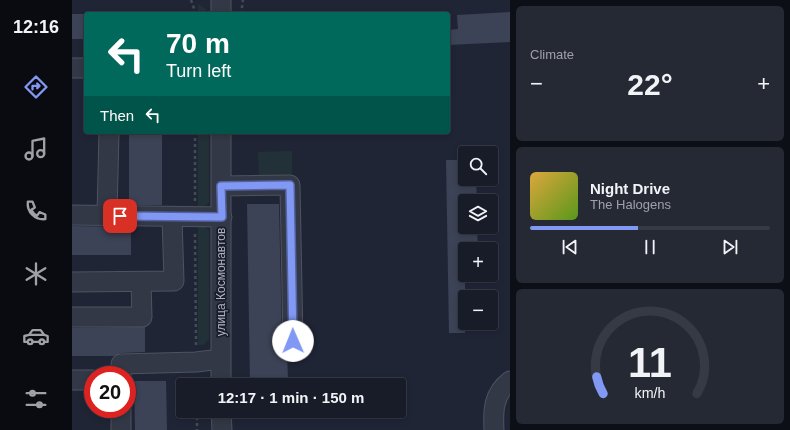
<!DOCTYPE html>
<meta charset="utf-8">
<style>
:root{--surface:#181c28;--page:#252934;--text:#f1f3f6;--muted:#9fa1a8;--line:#363a45;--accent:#8199f4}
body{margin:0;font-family:Helvetica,sans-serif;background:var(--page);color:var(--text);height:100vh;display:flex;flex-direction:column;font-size:15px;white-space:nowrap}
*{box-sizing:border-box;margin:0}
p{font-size:13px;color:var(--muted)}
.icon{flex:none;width:22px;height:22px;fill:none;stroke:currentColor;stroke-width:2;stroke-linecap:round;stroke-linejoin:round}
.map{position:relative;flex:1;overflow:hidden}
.panel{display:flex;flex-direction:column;gap:6px;padding:6px;background:#0d0f16;width:280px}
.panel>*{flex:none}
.hud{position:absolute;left:12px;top:12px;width:366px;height:122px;border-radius:4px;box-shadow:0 2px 6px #0003,0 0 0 1px var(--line);background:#00695c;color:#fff;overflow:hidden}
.tools{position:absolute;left:386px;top:146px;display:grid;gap:8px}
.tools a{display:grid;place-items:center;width:40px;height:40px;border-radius:4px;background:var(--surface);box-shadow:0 2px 6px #0003,0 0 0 1px var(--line);font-size:20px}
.speed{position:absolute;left:12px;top:366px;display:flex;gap:8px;font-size:20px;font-weight:700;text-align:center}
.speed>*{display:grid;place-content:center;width:52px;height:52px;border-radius:50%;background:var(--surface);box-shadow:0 2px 6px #0003,0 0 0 1px var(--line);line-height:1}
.speed .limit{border:6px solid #d22;background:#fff;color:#111}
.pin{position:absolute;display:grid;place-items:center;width:34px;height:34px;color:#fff;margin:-17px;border-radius:8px;box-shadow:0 2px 6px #0006}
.me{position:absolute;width:44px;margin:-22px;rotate:359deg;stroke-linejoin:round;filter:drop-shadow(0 0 3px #0008)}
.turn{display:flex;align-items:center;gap:14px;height:84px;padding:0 16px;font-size:18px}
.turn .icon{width:52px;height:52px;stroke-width:2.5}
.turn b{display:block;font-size:28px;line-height:34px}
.then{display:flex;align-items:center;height:38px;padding:0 16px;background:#0003;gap:8px;font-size:15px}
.big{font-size:30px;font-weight:700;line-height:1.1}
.panel .widget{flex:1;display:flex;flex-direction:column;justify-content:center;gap:6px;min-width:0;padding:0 14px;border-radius:6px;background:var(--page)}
.panel .dial{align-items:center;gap:0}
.dial svg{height:104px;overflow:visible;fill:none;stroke:var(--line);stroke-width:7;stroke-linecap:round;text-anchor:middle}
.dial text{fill:var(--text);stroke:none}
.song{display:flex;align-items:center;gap:12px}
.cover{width:48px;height:48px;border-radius:6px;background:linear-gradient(135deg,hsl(40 70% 55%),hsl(90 70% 35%))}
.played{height:4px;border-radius:2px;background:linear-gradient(90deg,var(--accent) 45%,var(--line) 45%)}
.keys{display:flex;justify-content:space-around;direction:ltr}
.heat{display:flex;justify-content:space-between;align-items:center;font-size:22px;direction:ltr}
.trip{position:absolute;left:104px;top:378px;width:230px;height:40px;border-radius:4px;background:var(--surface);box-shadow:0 2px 6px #0003,0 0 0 1px var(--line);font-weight:700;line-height:40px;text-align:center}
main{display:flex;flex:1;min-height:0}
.dock{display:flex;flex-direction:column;width:72px;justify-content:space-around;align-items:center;background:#0a0b10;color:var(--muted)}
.dock .icon{width:28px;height:28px}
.dock .on{color:var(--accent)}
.dock b{font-size:18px;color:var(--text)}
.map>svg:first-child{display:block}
.green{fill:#223137}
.building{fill:#3c4356}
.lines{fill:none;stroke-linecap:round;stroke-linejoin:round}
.minor-casing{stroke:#4e5261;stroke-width:21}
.path{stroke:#3f4e54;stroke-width:2.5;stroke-dasharray:3 3;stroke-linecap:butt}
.minor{stroke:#333846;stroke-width:19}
.route-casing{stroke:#54639f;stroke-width:10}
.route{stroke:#8199f4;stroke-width:7}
.labels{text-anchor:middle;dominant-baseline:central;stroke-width:3.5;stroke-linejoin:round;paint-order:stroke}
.street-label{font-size:12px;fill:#adb2c3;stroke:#191d2b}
</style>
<main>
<nav class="dock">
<b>12:16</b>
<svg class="icon on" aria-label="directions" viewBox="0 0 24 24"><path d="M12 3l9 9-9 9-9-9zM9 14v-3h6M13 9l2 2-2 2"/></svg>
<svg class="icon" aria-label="music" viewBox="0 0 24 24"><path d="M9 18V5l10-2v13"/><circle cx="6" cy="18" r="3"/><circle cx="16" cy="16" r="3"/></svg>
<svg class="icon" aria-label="phone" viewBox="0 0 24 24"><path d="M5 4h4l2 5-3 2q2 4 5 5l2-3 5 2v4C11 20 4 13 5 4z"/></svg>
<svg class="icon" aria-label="climate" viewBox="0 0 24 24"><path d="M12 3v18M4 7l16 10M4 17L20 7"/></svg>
<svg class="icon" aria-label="car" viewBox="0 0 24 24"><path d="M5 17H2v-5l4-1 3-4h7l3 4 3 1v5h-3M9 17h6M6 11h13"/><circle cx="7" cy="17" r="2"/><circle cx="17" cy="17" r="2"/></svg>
<svg class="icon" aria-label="filters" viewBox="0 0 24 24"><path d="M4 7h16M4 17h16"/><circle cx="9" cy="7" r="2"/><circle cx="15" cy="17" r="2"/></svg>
</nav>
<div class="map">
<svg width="438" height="430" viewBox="0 0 438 430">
<rect width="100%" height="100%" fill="#202536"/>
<!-- green -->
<path class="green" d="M 126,4 L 134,9 L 135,14 L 126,14 Z
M 126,132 L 137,132 L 137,202 L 129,211 L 126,211 Z
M 220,151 L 220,179 L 187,180 L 186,152 Z
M 126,225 L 131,225 L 137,231 L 137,339 L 131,345 L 126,345 Z"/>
<!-- building -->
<path class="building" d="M 438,12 L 438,42 L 376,45 L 376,30 L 386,29 L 385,15 Z
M 0,14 L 14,14 L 14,39 L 0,39 Z
M 57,132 L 90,132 L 90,205 L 57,205 Z
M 374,160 L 393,160 L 393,179 L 404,179 L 405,201 L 393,201 L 393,227 L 405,227 L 406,249 L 393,249 L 393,333 L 377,333 Z
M 175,204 L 207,204 L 210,341 L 215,350 L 216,382 L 178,382 Z
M 0,226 L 59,227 L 59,255 L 0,255 Z
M 73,327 L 73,352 L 49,353 L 42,356 L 0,356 L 0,328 Z
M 62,381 L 94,381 L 95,430 L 63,430 Z"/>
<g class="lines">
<!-- minor casing -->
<g class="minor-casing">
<path id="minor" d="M 149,0 L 149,14
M 0,68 L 14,68
M 149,186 L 218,185 L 221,341
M 0,215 L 150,217
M 35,215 L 37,132
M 0,282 L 102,281 L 100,217
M 0,317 L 70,317 L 69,282
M 49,375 L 49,364 L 124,362 L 149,359
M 0,380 L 21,380
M 149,385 L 149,132
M 49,409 L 49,430
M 149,411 L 150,430
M 422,430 C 421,411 421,394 438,381"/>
</g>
<!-- path -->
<path class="path" d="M 119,0 L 124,14
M 169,14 L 171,0
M 123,201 L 123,132
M 123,234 L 124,345
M 124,378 L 125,385
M 125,411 L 125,430"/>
<!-- minor -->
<use href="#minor" class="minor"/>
</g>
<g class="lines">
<!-- route casing -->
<g class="route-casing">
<path id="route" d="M 48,216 L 150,217 L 149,186 L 218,185 L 221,341"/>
</g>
<!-- route -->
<use href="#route" class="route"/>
</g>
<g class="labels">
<!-- street labels -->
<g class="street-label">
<text transform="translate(149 282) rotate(-90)">улица Космонавтов</text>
</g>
</g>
</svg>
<div class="tools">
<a><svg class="icon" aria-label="search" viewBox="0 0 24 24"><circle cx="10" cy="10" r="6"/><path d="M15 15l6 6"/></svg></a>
<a><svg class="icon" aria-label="layers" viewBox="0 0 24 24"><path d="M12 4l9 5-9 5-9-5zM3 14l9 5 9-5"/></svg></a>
<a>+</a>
<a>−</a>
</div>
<div class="speed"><div class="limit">20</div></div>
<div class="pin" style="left:48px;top:216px;background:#d93025"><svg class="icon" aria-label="arrive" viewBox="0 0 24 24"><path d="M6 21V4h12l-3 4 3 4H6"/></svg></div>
<svg class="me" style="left:221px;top:341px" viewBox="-20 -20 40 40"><circle r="19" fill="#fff"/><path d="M0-13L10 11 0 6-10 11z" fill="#8199f4"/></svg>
<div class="trip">12:17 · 1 min · 150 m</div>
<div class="hud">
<div class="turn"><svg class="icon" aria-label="left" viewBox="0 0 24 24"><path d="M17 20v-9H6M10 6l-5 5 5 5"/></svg><div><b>70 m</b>Turn left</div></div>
<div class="then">Then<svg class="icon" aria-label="left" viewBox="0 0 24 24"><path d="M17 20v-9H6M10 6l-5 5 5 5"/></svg></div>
</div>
</div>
<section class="panel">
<div class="widget"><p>Climate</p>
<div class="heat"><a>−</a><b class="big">22°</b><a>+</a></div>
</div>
<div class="widget">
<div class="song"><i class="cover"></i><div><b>Night Drive</b><p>The Halogens</p></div></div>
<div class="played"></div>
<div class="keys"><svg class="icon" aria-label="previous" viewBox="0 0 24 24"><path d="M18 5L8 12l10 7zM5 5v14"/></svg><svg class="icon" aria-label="pause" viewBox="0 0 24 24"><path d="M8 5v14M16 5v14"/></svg><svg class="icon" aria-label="next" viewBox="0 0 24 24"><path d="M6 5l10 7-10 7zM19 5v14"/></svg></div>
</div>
<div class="widget dial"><svg viewBox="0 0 100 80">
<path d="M14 69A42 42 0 1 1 86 69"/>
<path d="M14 69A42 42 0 0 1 9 56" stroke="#8199f4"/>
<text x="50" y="56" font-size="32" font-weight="700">11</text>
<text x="50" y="72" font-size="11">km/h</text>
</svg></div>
</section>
</main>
